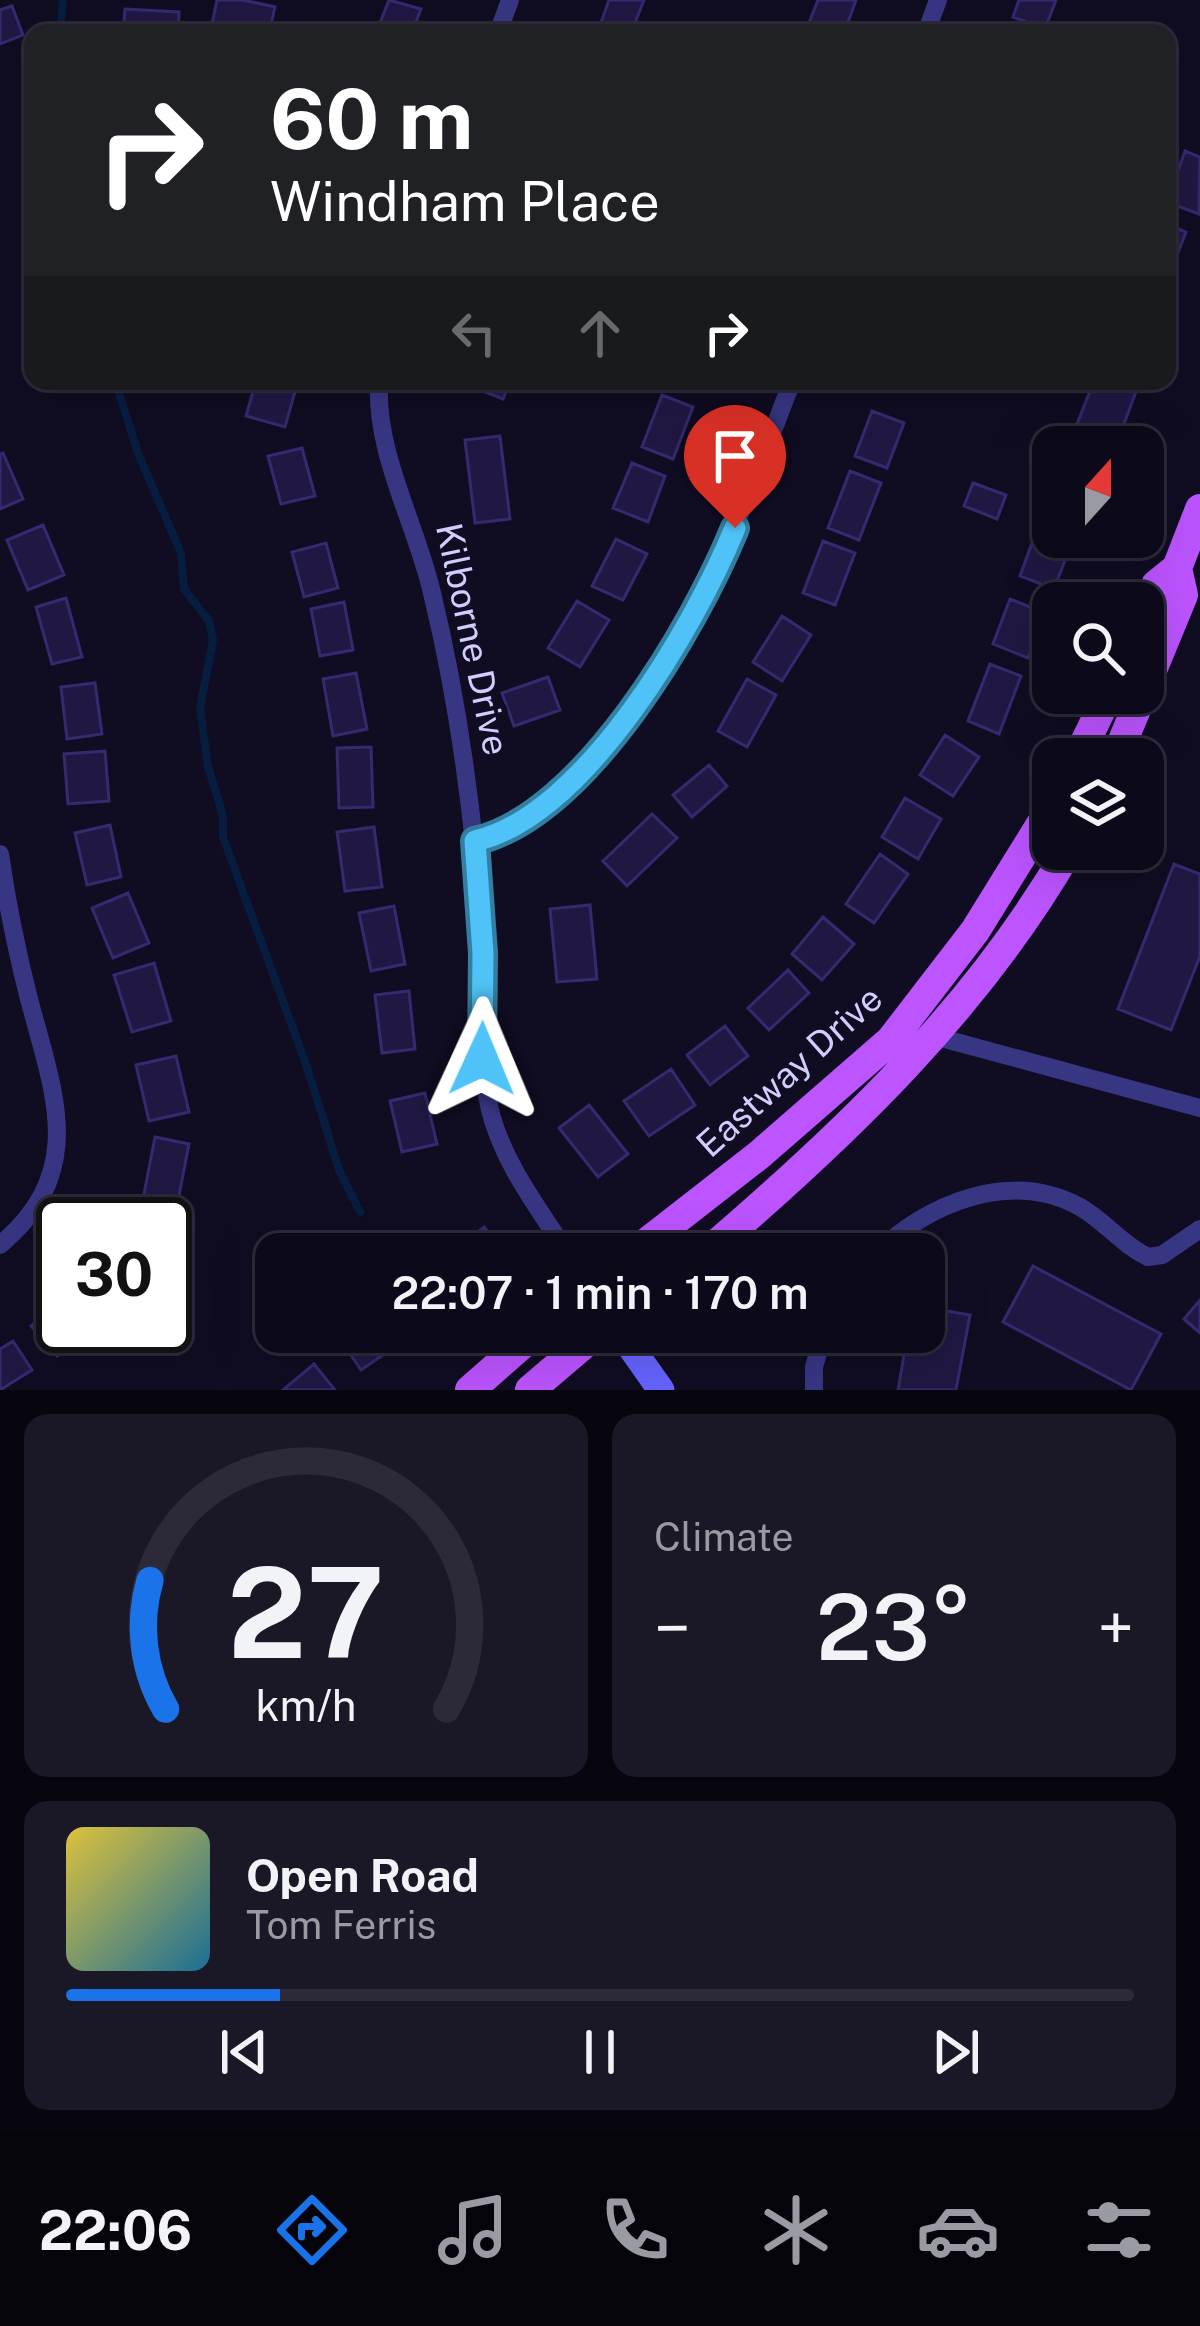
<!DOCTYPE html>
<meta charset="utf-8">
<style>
:root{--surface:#0c091a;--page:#1a1727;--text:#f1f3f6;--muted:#9a9aa2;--line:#2c2a39;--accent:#1a73e8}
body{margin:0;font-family:"Public Sans",sans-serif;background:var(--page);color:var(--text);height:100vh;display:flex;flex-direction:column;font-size:45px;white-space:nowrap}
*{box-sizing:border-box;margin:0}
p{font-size:39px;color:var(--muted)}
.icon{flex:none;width:66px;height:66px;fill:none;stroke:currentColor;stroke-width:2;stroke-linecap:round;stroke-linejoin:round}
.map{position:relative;height:1390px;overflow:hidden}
.drawer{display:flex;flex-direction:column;gap:24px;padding:24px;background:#07050e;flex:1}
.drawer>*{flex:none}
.guide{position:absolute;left:24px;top:24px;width:1152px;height:366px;border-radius:24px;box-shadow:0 12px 48px #0002,0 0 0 3px var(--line);background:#202124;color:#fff;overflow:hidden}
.needle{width:78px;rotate:21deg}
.buttons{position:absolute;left:1032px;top:426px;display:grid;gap:24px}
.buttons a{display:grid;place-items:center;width:132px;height:132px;border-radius:24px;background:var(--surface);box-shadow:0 12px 48px #0002,0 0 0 3px var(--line);font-size:60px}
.speed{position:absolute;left:36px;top:1197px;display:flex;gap:24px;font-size:60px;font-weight:700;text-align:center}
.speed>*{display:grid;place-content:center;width:156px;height:156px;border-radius:50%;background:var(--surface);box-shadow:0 12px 48px #0002,0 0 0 3px var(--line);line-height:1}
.speed .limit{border:6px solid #111;border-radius:18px;background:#fff;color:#111}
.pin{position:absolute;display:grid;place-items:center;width:102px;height:102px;color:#fff;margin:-123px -51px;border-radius:50% 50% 50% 0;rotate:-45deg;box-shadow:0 0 12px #0007}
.pin .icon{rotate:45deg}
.me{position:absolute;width:132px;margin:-66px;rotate:1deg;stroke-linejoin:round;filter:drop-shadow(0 0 9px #0008)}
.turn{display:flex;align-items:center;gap:42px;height:252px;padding:0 48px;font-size:54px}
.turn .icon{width:156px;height:156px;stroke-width:2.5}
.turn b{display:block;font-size:84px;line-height:102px}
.lanes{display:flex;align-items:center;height:114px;padding:0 48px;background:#0003;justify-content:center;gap:60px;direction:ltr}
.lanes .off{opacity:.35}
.big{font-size:90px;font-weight:600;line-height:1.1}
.drawer .card{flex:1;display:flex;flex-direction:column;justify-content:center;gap:18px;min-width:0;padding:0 42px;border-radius:24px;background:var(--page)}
.drawer .dial{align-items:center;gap:0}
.dial svg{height:312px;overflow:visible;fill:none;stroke:var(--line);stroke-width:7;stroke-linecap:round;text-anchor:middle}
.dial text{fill:var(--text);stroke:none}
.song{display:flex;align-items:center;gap:36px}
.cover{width:144px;height:144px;border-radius:18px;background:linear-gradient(135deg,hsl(50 70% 55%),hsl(200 70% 35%))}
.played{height:12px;border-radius:6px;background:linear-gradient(90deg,var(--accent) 20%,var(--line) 20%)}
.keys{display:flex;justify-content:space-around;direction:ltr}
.heat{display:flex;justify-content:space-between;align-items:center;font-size:66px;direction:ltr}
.drawer .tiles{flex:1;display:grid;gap:24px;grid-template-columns:1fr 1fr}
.card:last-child{grid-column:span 2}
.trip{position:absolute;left:255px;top:1233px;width:690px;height:120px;border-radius:24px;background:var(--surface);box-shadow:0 12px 48px #0002,0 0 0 3px var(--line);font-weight:600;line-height:120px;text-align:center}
.tabs{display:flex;height:192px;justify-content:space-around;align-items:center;background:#05040a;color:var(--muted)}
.tabs .icon{width:84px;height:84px}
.tabs .on{color:var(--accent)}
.tabs b{font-size:54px;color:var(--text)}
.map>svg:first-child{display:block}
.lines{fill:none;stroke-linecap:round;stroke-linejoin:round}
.stream{stroke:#071d40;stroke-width:8}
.building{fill:#201843;stroke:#362970;stroke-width:3}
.street{stroke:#373683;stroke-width:18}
.secondary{stroke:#6564ff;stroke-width:27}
.primary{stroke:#bc54ff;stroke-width:30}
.route-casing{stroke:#337fa1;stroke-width:30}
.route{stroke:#4fc3f7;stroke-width:21}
.labels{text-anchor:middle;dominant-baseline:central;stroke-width:12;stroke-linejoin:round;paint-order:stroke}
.street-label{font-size:36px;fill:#d2cdff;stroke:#100c22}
</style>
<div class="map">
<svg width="1200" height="1390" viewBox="0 0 1200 1390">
<rect width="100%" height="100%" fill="#100c22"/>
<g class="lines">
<!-- stream -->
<path class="stream" d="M 60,33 L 63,0
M 115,381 L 139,456 L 181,553 L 184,589 L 209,621 L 213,640 L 200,709 L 208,766 L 223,816 L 223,837 L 307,1067 L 339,1170 L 360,1212"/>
</g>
<!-- building -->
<path class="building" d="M 217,0 L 243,0 L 275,7 L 269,33 L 211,29 Z
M 389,0 L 421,9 L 412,33 L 376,33 Z
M 609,0 L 644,0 L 631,33 L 599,28 Z
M 818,0 L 856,0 L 844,33 L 820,33 L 807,28 Z
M 1019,0 L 1056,0 L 1045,29 L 1013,17 Z
M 12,6 L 23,35 L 0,44 L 0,10 Z
M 125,9 L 179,12 L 178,33 L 123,33 Z
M 1185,151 L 1200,157 L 1199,214 L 1167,202 Z
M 1167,224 L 1186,232 L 1167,281 Z
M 256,381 L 298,381 L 285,427 L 246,416 Z
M 466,381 L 510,381 L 503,399 L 465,384 Z
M 1094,381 L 1125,381 L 1138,386 L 1118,440 L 1077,424 Z
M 662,395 L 693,407 L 673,459 L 642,447 Z
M 872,411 L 904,423 L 887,468 L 855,456 Z
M 500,436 L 510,519 L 475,523 L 465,440 Z
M 302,448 L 315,496 L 281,504 L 268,456 Z
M 3,453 L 23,499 L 0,509 L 0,454 Z
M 632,463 L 665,476 L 648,522 L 613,508 Z
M 850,471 L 881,483 L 859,540 L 828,528 Z
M 973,483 L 1006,495 L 997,519 L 964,506 Z
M 1040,521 L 1053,526 L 1053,537 L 1074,537 L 1054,589 L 1020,576 Z
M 43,525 L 64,575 L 28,590 L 7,540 Z
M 616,539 L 647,554 L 623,600 L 592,586 Z
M 823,541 L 855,553 L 835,605 L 803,593 Z
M 326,543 L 338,588 L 304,597 L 292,552 Z
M 66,598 L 82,657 L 52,664 L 36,607 Z
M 1010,599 L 1046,613 L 1028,658 L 993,644 Z
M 577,601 L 609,620 L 580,667 L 548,648 Z
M 344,602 L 353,650 L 320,656 L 311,609 Z
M 782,616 L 811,635 L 782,681 L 753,662 Z
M 990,664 L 1021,676 L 999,734 L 968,721 Z
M 356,673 L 367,729 L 333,736 L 323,679 Z
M 548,677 L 560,710 L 514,726 L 502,693 Z
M 747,679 L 776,695 L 747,747 L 718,731 Z
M 95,683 L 102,734 L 67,739 L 61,687 Z
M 945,735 L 979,757 L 953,796 L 920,775 Z
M 371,747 L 373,807 L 339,808 L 337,748 Z
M 105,751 L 109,801 L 68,804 L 64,754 Z
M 709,765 L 727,786 L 692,817 L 673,795 Z
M 905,798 L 941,819 L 918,859 L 882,837 Z
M 652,814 L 677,838 L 627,886 L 603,861 Z
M 110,825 L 121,877 L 87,885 L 75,833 Z
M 374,827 L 382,887 L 345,891 L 337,832 Z
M 880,854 L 908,874 L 874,923 L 846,904 Z
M 1174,864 L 1200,874 L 1200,956 L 1171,1030 L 1118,1009 Z
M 128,893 L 149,943 L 113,958 L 92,908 Z
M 590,905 L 597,979 L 557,982 L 550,909 Z
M 394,906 L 405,964 L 371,971 L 359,913 Z
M 823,917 L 854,944 L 822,980 L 792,954 Z
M 154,963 L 171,1021 L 132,1032 L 114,975 Z
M 788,970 L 809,993 L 769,1030 L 748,1008 Z
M 409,991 L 415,1049 L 382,1053 L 375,995 Z
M 725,1026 L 748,1056 L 710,1085 L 687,1055 Z
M 176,1056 L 189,1112 L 149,1121 L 136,1065 Z
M 671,1069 L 695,1105 L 649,1136 L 624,1101 Z
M 425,1093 L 437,1144 L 402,1152 L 390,1101 Z
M 589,1105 L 628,1154 L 598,1177 L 559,1128 Z
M 155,1137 L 189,1144 L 177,1206 L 143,1199 Z
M 484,1227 L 505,1254 L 466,1254 L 471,1250 L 465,1242 Z
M 1033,1266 L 1161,1334 L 1131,1390 L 1003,1322 Z
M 63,1299 L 63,1326 L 92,1326 L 57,1356 L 31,1326 Z
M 1200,1300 L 1200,1333 L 1184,1319 Z
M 924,1307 L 970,1315 L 956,1390 L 898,1390 L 908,1332 L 924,1332 Z
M 357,1332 L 395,1332 L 402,1342 L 361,1370 L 342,1342 Z
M 13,1341 L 32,1370 L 0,1390 L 0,1349 Z
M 314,1364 L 335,1390 L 283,1390 Z"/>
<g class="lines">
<!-- street -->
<path class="street" d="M 498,33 L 510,0
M 926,33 L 938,0
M 379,381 C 375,454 416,523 432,593 C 460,708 475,828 483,946 C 486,1001 477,1055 490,1110 C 503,1163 539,1209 568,1254
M 475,841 C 518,831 549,801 579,770 C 689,658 737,525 792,381
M 0,854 C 7,903 17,952 29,999 C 54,1094 88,1171 0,1245
M 934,1036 L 1200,1108
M 876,1254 C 927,1203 1011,1169 1080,1207 C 1105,1221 1122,1245 1148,1257 L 1162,1255 L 1200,1229
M 814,1390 L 814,1367 L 824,1332"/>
<!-- secondary -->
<path class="secondary" d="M 620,1332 L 661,1390"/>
<!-- primary -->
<path class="primary" d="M 1143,616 L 1156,585 L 1177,568 L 1200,509
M 1143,692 L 1183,595 L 1177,568
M 1077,759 L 1109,693
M 1115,759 L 1143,693
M 632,1254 L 759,1155 L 891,1040 L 975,931 L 1053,805
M 705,1254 C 844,1135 976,1010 1069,849
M 470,1390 L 536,1332
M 530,1390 L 598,1332"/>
</g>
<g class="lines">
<!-- route casing -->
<g class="route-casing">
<path id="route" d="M 482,1059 L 483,953 L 475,841 C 585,816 695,626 735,528"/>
</g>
<!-- route -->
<use href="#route" class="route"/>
</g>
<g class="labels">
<!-- street labels -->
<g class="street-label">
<text transform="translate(473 639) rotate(78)">Kilborne Drive</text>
<text transform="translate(789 1071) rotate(-42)">Eastway Drive</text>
</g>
</g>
</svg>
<div class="buttons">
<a><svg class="needle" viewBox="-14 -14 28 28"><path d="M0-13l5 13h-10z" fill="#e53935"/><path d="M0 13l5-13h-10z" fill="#9a9aa2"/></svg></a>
<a><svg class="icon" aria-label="search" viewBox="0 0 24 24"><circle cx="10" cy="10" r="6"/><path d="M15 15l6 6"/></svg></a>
<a><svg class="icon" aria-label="layers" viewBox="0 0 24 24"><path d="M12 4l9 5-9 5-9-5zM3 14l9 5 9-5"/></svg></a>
</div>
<div class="speed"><div class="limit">30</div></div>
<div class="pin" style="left:735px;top:528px;background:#d93025"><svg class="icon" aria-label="arrive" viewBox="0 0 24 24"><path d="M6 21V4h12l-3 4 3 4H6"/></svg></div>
<svg class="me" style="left:482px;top:1059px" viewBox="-20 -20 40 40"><path d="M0-17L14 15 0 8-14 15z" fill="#4fc3f7" stroke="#fff" stroke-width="4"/></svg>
<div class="trip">22:07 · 1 min · 170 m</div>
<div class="guide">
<div class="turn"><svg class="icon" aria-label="right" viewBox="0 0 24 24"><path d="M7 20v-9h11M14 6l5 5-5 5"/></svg><div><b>60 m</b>Windham Place</div></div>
<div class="lanes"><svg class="icon off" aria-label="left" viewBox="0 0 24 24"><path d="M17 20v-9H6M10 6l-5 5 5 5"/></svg><svg class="icon off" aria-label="ahead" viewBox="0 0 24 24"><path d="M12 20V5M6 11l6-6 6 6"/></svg><svg class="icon" aria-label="right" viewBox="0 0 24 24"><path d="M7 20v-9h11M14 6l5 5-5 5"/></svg></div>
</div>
</div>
<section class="drawer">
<div class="tiles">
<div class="card dial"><svg viewBox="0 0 100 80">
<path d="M14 69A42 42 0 1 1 86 69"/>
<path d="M14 69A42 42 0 0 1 10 36" stroke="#1a73e8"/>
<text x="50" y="56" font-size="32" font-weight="700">27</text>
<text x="50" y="72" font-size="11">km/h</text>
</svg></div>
<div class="card"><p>Climate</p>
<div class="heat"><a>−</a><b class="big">23°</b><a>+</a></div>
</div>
<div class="card">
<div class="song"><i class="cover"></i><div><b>Open Road</b><p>Tom Ferris</p></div></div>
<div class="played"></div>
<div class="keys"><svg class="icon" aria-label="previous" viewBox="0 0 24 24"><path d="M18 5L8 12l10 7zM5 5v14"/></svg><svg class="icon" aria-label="pause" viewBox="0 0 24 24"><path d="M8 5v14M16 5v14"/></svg><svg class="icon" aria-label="next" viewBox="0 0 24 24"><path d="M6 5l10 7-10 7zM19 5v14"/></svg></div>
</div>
</div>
</section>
<nav class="tabs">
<b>22:06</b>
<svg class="icon on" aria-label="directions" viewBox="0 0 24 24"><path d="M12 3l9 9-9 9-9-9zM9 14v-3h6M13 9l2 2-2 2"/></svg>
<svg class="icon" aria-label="music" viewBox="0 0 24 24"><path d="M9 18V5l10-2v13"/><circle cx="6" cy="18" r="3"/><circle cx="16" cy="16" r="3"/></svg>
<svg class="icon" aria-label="phone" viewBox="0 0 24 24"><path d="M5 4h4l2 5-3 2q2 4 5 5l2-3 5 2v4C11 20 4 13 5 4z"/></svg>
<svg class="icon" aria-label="climate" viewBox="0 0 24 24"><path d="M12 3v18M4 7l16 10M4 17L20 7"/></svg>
<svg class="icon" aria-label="car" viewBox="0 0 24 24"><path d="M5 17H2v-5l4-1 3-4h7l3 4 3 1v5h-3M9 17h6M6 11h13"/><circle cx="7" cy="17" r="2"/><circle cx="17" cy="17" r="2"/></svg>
<svg class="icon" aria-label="filters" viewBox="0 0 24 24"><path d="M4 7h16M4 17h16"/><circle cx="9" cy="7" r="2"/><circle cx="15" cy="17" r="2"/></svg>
</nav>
